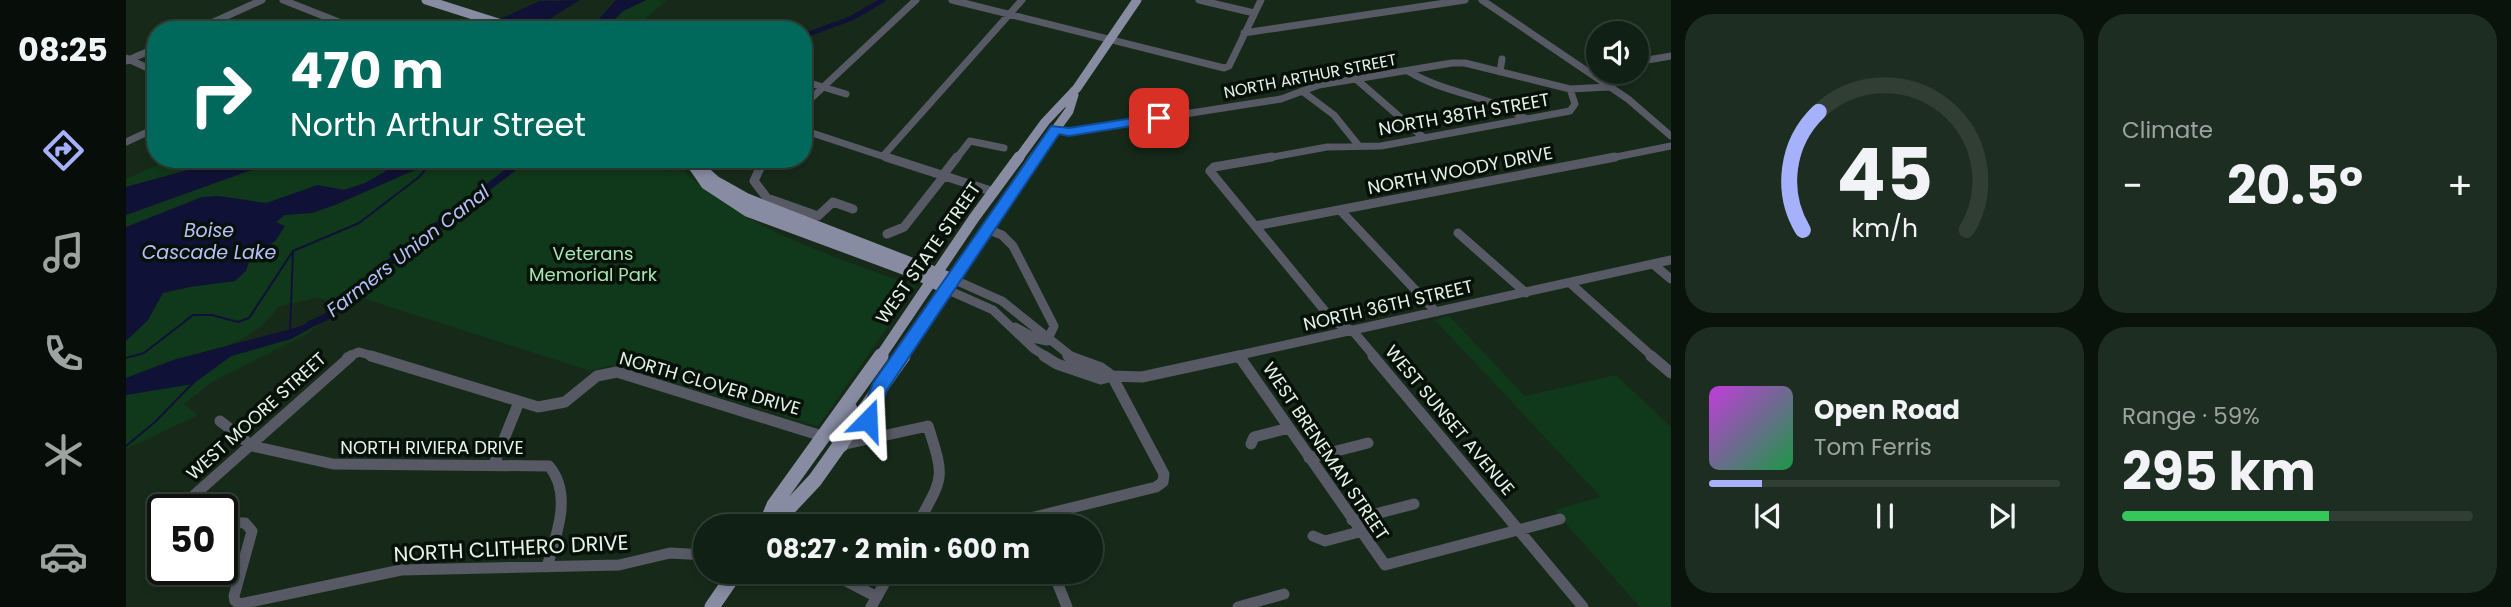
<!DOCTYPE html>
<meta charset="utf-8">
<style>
:root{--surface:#112014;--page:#1e2d22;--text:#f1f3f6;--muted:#9ca3a0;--line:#303e34;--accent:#a6b1fc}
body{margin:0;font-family:Poppins,sans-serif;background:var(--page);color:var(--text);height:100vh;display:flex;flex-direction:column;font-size:26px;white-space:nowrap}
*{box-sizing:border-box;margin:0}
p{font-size:23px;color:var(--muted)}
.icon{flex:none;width:38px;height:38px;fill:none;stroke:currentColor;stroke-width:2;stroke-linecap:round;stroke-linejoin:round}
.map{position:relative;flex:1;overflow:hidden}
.details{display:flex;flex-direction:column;gap:14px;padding:14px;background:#09120b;width:840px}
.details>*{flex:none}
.hud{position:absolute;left:21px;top:21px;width:665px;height:147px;border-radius:28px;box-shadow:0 4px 10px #0003,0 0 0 2px var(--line);background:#00695c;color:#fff;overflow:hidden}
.controls{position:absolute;left:1460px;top:21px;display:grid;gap:14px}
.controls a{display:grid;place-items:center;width:63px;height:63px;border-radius:50%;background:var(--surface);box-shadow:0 4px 10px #0003,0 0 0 2px var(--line);font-size:35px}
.speed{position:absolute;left:21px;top:494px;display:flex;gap:14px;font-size:35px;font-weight:700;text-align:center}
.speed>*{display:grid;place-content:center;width:91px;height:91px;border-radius:50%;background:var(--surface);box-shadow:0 4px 10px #0003,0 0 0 2px var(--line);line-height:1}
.speed .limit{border:4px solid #111;border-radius:10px;background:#fff;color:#111}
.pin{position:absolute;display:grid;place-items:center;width:60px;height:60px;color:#fff;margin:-30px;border-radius:14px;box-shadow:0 4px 10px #0006}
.me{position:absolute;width:77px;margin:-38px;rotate:21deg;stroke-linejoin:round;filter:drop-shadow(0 0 5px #0008)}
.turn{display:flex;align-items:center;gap:24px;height:147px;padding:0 28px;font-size:32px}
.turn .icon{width:91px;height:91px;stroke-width:2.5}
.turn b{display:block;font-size:49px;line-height:60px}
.big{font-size:52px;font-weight:700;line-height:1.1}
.details .tile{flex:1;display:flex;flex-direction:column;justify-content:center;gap:10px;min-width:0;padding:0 24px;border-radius:28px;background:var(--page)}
.details .dial{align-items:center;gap:0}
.dial svg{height:182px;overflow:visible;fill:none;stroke:var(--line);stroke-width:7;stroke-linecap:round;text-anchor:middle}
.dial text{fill:var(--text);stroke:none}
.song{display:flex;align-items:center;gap:21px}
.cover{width:84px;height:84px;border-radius:10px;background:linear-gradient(135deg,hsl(290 70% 55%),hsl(140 70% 35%))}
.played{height:7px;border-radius:4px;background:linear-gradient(90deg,var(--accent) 15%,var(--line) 15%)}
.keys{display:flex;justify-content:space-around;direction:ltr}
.heat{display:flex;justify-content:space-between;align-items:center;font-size:38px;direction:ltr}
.charge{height:10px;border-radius:5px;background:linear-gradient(90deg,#34c759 59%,var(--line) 0)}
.details .tiles{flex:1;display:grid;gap:14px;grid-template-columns:repeat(2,1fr)}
.trip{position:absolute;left:567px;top:514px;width:410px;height:70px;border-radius:35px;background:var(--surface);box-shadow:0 4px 10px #0003,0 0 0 2px var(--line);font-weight:700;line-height:70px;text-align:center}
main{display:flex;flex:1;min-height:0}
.menu{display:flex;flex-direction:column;width:126px;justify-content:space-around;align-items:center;background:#070d08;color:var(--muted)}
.menu .icon{width:49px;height:49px}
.menu .active{color:var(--accent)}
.menu b{font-size:32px;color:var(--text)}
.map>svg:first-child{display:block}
.green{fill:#10381a}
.water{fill:#101136}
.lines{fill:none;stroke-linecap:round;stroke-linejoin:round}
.stream{stroke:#101136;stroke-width:2}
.canal-far1{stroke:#101136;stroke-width:5}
.canal{stroke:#101136;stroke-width:7}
.minor-far2{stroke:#575964;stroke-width:7}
.minor-far1{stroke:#575964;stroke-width:9}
.minor{stroke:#575964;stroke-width:11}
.major-far2{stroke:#888ca2;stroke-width:9}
.major-far1{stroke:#888ca2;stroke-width:11}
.major{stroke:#888ca2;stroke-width:15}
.route{fill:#1a73e8;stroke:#114b97;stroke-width:2}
.labels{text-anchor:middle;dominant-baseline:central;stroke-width:7;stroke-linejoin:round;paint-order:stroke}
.far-street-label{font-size:16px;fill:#e6f3e8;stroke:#081109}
.street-label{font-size:18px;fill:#e6f3e8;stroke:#081109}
.park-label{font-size:18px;fill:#a5e7b0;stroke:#081109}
.water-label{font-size:19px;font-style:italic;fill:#b7c0f9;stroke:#081109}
.near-street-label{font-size:21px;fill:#e6f3e8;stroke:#081109}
</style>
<main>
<nav class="menu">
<b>08:25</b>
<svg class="icon active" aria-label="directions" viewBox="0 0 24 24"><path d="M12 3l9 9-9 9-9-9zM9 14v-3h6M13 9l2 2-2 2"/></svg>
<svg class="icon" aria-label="music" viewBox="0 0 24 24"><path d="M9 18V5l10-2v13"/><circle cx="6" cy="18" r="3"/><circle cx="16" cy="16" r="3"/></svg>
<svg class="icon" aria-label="phone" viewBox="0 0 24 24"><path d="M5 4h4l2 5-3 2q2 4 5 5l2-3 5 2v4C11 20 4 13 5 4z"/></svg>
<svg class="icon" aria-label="climate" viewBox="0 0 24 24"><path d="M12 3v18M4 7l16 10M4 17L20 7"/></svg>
<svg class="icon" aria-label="car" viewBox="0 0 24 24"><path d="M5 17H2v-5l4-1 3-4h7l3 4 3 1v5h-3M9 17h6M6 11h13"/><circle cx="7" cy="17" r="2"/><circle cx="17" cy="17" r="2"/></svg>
</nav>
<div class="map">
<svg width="1545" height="607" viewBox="0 0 1545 607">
<rect width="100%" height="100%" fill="#172a1a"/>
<!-- green -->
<path class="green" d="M 520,0 L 541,0 L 506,30 L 478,30 L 497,11 Z
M 44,159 L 102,159 L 0,187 L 0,179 Z
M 155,159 L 281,159 L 239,183 L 218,190 L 209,204 L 314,159 L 506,159 L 541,171 L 554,167 C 619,231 706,255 790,287 L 692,426 L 485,365 L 465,371 L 217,292 L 206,301 L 190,298 L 152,307 C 137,331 108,345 82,352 L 85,371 L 105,356 L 165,339 L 194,323 L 181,334 L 86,382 L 58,404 L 72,415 L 0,449 L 0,215 Z
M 1323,316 L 1399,396 L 1490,375 L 1545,427 L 1545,607 L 1514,607 L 1428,510 L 1475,497 L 1309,320 Z"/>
<!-- water -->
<path class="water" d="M 454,0 L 406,30 L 385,30 L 393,21 L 370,30 L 349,30 L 414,1 Z
M 490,0 L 520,0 L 497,11 L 478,30 L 463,30 Z
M 102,159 L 156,159 L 0,215 L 0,187 Z
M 281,159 L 314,159 L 209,205 L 186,213 L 159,215 L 150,222 L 159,226 L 150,240 L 123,262 L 120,271 L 109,281 L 64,287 L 37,293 L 22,320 L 0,341 L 0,227 L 76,197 L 93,196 L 140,203 L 192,185 L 218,190 L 239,183 Z
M 191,319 L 194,323 L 165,339 L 105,356 L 67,384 L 0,395 L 0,378 L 47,360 L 169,328 Z"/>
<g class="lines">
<!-- stream -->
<path class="stream" d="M 164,330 L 167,252
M 0,358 L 18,353 L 67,315 L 86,315 L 112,322 L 123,318 L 167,251 L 233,223 L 293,177 L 305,163
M 0,446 L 29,422 L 68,382"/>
<!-- canal-far1 -->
<path class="canal-far1" d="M 677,36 L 726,18 L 757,0"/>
<!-- canal -->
<path class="canal" d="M 184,324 L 200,317 L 271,256 L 399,159"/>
<!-- minor-far2 -->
<path class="minor-far2" d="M 157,0 L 233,30
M 826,0 L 1098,68 L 1103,66 L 1135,0
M 1073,0 L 1128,13
M 1356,0 L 1502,99 L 1545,136
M 70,30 L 136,0
M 1118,33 L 1339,0
M 0,58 L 30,72
M 0,61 L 30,48
M 1510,62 L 1545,56
M 1282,71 C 1319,94 1363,95 1400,119
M 1374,72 L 1376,59
M 1230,79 L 1298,138
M 677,81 L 720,94
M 1176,91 L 1208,115 L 1233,146
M 677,106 L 790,0
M 930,129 L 943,132 L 1155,99 L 1193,85 L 1326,63 L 1339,63 L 1444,89 L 1483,87
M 677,130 L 765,159
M 0,142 L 30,128
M 757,156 L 896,0
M 830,159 L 844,141 L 878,148
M 1136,159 L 1201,147 L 1255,146 L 1444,111 L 1449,104 L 1444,89
M 1480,159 L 1545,146"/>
<!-- minor-far1 -->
<path class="minor-far1" d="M 760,157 L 868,192
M 1146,157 L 1088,167 L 1084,171 L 1208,322 L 1227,331 L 1249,357
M 515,159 L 541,165 L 555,159
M 638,159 L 628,181 L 641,198 L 692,216 L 707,202 L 727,209
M 817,175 L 831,157
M 1214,210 L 1310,312
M 1129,226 L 1489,157
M 861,229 L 876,235 L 887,246 L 928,326 L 921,341 L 911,339 L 889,327
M 1332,233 L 1400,293
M 761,234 L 778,227 L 818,176
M 1527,264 L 1545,279
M 829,280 L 876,301 L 946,357
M 1444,283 L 1527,357
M 822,290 L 867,310 L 908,349 L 921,357
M 1113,355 L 1115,357
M 221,357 L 233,352 L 250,357
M 1105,357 L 1545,260"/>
<!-- minor -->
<path class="minor" d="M 245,356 L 412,407 L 439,402 L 471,376 L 491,372 L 696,436
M 918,356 L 931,364 L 975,379 L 986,376 L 1016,377 L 1113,356
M 1113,356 L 1259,565 L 1434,519
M 1247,356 L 1457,607
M 1525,356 L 1545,373
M 94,421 L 126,446 L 207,464 L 423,466 C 447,494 430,536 421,567
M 1125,444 L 1128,437 L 1163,428
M 715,445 L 802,426 C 820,482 817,476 790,527
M 1183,458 L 1242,443
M 368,464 L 393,402
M 58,509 L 66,497 L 225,356
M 1226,520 L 1288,504
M 96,522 L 119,523 L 126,531 L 108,596 L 109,601 L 114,604 L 275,570 L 493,565 L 544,553 L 579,555
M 868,527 L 1030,487 L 1037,482 L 1038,474 L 986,376 L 975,368 L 942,356
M 1187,536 L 1199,541 L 1233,532
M 703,572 L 751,597
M 927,572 L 941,607
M 745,607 L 765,572
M 1112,607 L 1158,594"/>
<!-- major-far2 -->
<path class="major-far2" d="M 300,0 L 394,30
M 892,159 L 919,122 L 951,88 L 1011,0
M 908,159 L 943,111 L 948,95"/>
<!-- major-far1 -->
<path class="major-far1" d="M 563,159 L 580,184 L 621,211 L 791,274 L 822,290
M 566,161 L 589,181 L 621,199 L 829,280
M 754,357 L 848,218 L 893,157
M 776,357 L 909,157"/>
<!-- major -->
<path class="major" d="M 746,407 L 743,423 L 752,437
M 715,445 L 710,433 L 724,409
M 639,527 L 648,505 L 755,356
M 645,527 L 689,480 L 777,356
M 586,607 L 610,572"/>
</g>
<!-- route -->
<path class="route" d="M 1033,114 L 1037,115 L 1037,121 L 943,136 L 933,134 L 761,390 L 748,425 L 742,427 L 735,425 L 733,420 L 747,383 L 925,126 L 943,128 Z"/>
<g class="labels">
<!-- far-street labels -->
<g class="far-street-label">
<text transform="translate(1184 76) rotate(-11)">NORTH ARTHUR STREET</text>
</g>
<!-- street labels -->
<g class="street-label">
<text transform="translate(1338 114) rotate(-10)">NORTH 38TH STREET</text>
<text transform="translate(1334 170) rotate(-11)">NORTH WOODY DRIVE</text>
<text transform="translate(802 253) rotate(-55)">WEST STATE STREET</text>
<text transform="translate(1262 305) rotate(-13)">NORTH 36TH STREET</text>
<text transform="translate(584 383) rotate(16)">NORTH CLOVER DRIVE</text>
<text transform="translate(130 416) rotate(-42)">WEST MOORE STREET</text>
<text transform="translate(1324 420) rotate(50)">WEST SUNSET AVENUE</text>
<text x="306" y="447">NORTH RIVIERA DRIVE</text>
<text transform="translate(1200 451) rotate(56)">WEST BRENEMAN STREET</text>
</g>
<!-- park labels -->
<g class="park-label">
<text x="467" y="253">Veterans<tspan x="467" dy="21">Memorial Park</tspan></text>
</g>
<!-- water labels -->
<g class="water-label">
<text x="83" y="230">Boise<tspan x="83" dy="22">Cascade Lake</tspan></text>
<text transform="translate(282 251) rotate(-38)">Farmers Union Canal</text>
</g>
<!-- near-street labels -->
<g class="near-street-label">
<text transform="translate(385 548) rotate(-3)">NORTH CLITHERO DRIVE</text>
</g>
</g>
</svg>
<div class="controls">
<a><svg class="icon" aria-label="sound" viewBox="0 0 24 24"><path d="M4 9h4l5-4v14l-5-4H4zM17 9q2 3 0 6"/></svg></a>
</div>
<div class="speed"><div class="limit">50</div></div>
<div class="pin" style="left:1033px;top:118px;background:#d93025"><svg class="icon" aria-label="arrive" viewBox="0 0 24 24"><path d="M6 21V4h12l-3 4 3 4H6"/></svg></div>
<svg class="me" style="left:742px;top:420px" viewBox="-20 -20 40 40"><path d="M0-17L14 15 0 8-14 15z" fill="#1a73e8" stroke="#fff" stroke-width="4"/></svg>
<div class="trip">08:27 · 2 min · 600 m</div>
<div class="hud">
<div class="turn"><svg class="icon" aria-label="right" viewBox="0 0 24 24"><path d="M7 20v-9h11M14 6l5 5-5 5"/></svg><div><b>470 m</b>North Arthur Street</div></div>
</div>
</div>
<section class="details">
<div class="tiles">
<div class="tile dial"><svg viewBox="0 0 100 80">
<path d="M14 69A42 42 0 1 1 86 69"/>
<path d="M14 69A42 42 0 0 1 21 17" stroke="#a6b1fc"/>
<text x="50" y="56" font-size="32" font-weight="700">45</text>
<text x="50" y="72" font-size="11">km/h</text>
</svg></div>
<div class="tile"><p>Climate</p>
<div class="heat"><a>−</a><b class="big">20.5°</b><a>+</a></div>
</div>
<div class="tile">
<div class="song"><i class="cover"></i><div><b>Open Road</b><p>Tom Ferris</p></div></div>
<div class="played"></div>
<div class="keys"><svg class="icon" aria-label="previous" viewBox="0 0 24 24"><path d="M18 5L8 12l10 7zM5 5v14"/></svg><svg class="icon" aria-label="pause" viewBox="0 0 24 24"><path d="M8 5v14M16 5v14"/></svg><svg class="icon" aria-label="next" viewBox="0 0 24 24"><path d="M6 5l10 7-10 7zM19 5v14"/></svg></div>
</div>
<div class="tile"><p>Range · 59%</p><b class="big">295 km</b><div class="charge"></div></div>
</div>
</section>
</main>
